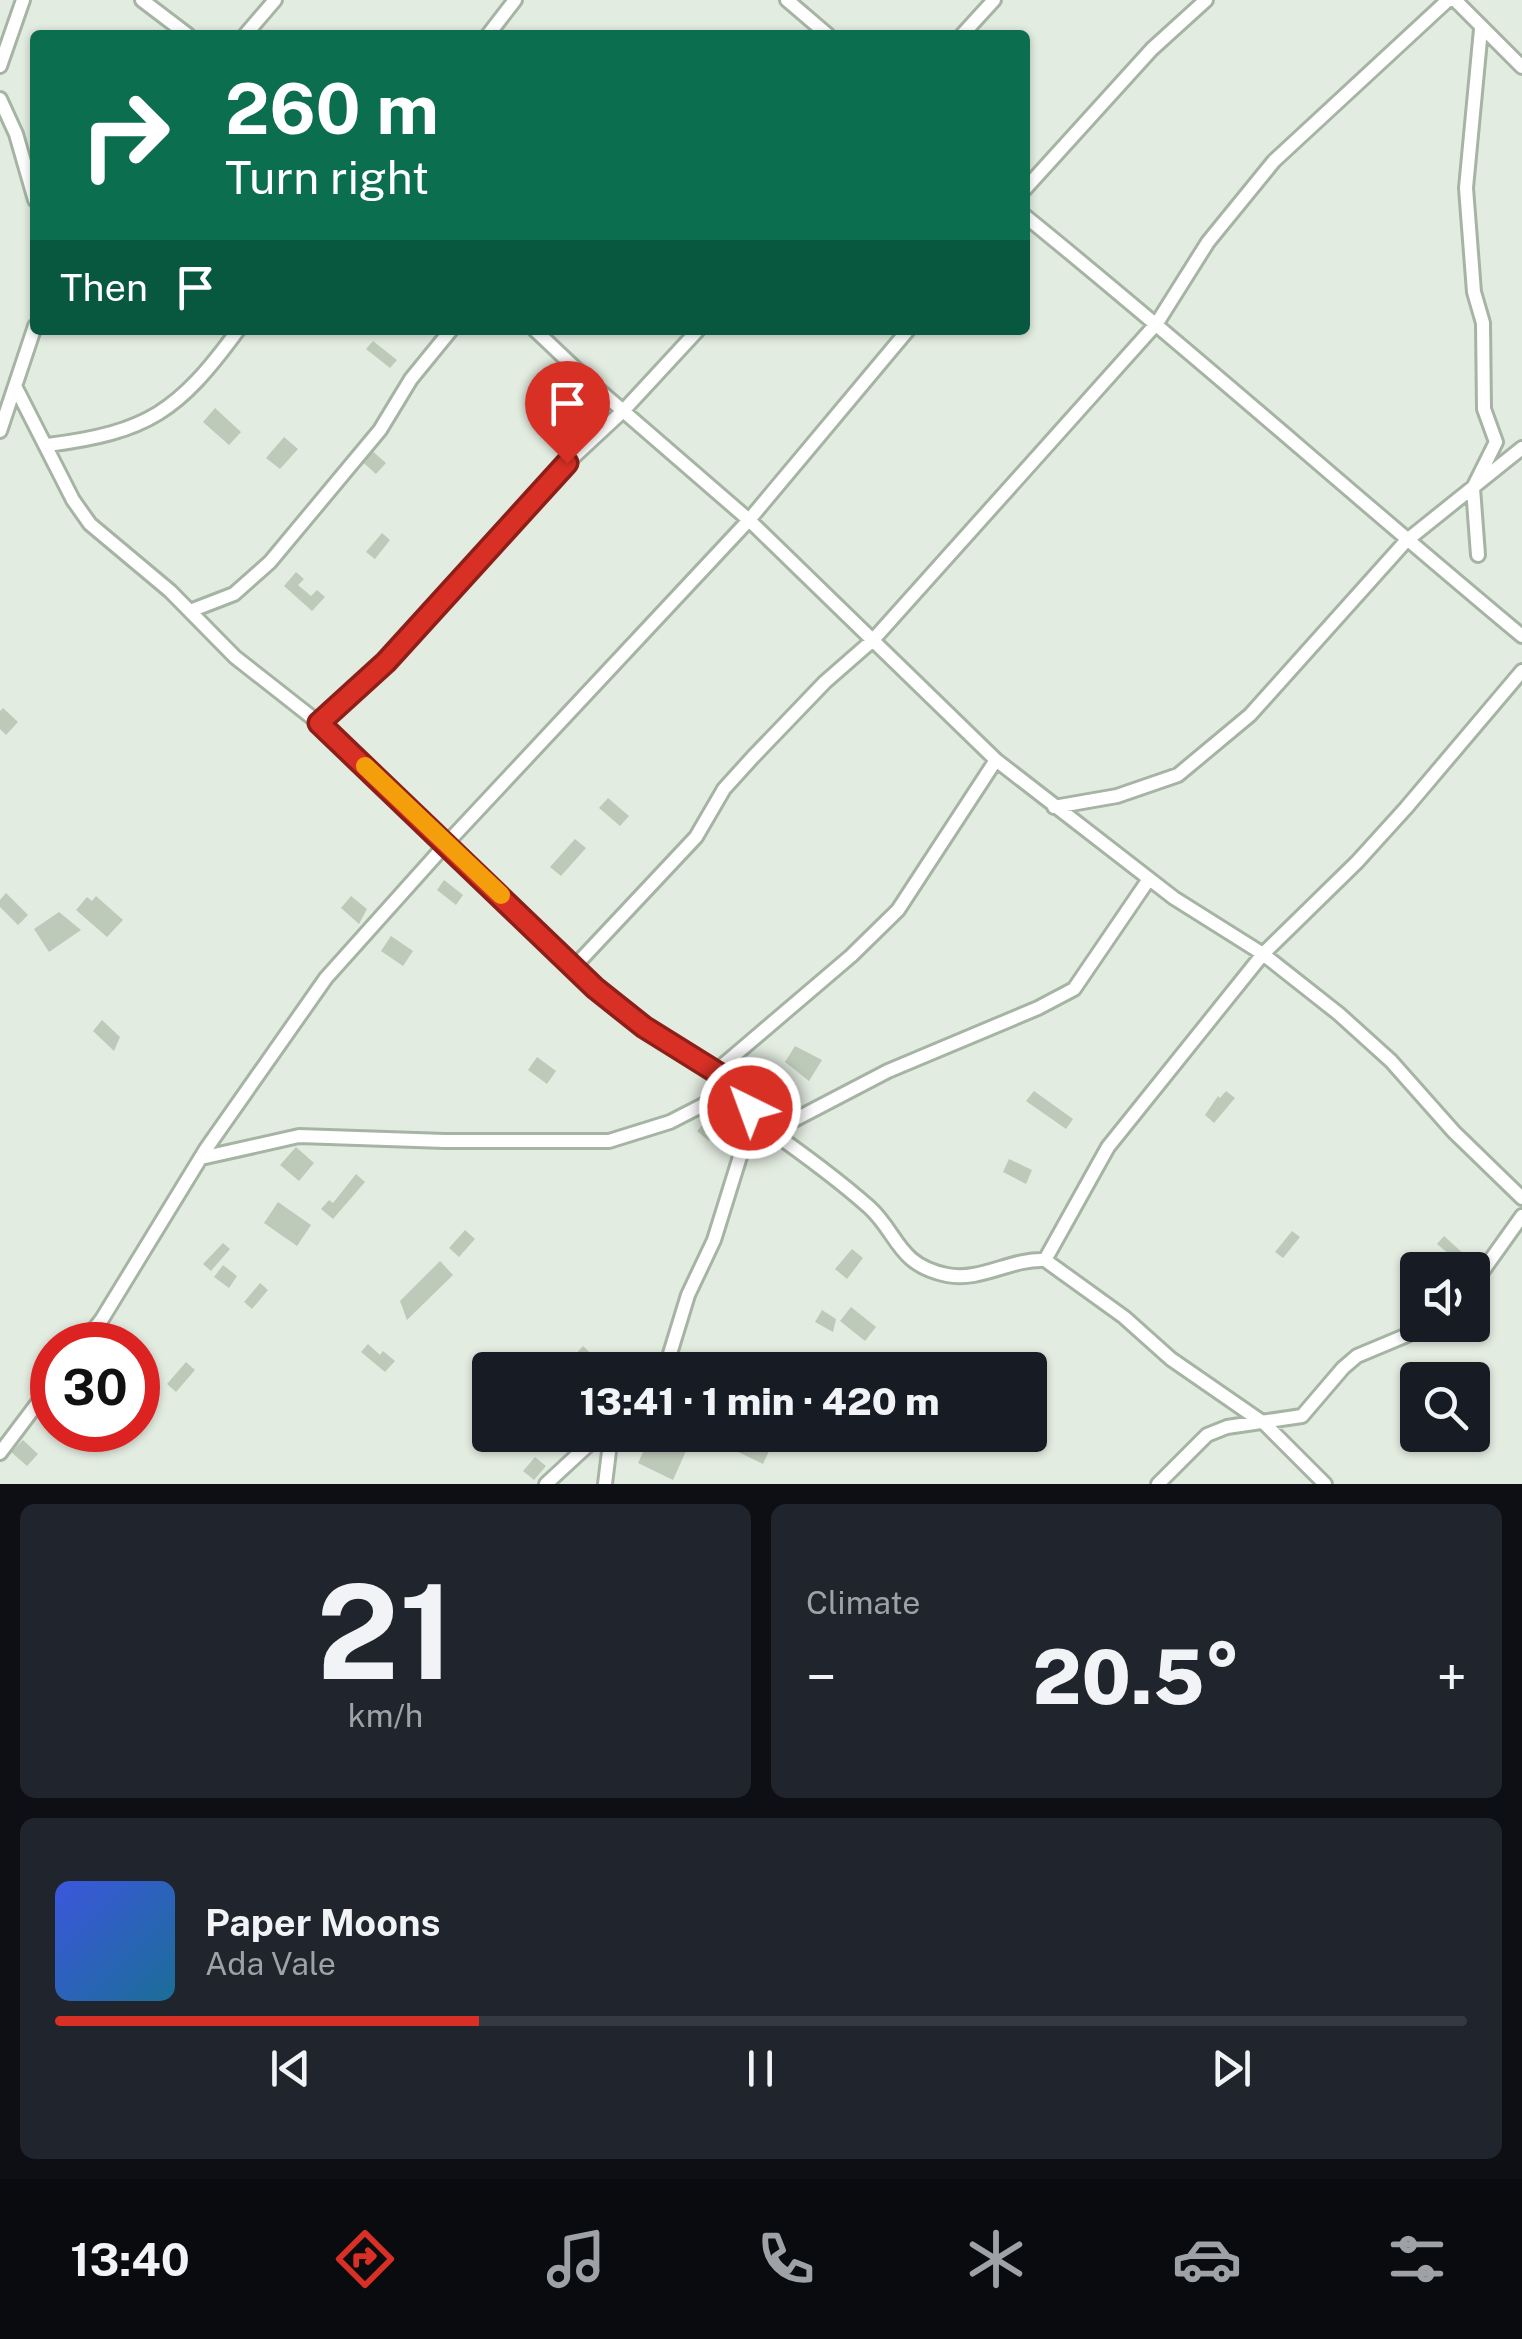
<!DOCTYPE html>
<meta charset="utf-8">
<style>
:root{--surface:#171b24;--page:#20242c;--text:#f1f3f6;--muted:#9ea1a6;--line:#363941;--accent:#d93025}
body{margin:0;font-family:"Public Sans",sans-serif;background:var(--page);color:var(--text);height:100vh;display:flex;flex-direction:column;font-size:38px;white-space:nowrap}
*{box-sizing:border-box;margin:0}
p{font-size:32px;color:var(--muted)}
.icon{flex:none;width:55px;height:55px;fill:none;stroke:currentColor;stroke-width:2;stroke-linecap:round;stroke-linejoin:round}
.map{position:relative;height:1484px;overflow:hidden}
.side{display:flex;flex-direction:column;gap:20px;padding:20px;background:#0d0f14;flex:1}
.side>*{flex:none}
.guide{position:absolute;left:30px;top:30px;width:1000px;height:305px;border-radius:10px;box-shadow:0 2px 8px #0004;background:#0b6e4f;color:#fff;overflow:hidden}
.fabs{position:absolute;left:1400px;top:1252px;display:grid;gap:20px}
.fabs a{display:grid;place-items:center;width:90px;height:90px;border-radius:10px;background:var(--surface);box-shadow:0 2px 8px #0004;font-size:50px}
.speed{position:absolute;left:30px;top:1322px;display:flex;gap:20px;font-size:50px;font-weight:700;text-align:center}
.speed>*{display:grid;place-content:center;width:130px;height:130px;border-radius:50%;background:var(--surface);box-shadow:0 2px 8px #0004;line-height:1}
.speed .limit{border:15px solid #d22;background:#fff;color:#111}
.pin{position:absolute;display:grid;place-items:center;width:85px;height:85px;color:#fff;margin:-102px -42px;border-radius:50% 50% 50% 0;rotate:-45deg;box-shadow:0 0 10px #0007}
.pin .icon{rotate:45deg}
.me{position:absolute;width:110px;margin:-55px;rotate:318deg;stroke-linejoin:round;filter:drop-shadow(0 0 8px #0008)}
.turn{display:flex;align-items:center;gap:35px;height:210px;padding:0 30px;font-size:45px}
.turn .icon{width:130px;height:130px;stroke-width:2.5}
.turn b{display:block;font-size:70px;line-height:85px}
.then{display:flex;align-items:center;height:95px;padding:0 30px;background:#0003;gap:20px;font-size:38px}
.big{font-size:75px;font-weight:800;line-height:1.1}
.side .widget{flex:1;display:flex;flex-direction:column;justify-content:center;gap:15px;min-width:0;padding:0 35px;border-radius:15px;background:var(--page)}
.side .dial{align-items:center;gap:0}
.dial b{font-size:130px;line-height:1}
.song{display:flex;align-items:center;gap:30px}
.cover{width:120px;height:120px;border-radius:15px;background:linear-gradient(135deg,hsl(230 70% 55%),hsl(200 70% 35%))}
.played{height:10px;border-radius:5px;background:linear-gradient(90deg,var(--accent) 30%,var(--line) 30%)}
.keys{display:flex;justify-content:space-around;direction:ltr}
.heat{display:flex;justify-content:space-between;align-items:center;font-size:55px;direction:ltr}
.side .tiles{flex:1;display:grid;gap:20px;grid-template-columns:1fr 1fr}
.widget:last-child{grid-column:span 2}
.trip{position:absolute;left:472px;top:1352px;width:575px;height:100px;border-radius:10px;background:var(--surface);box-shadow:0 2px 8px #0004;font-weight:800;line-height:100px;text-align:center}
.dock{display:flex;height:160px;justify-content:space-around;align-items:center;background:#090b0e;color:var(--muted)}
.dock .icon{width:70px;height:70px}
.dock .on{color:var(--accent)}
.dock b{font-size:45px;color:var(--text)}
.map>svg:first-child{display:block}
.building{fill:#bdcab9}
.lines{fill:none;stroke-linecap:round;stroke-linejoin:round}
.street-casing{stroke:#a5b4a3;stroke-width:18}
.street{stroke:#fff;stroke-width:12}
.route-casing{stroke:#8d1f18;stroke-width:25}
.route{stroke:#d93025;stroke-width:18}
.slow{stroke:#f59e0b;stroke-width:18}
</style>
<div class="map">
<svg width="1522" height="1484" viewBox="0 0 1522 1484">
<rect width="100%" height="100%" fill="#e3ece1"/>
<!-- building -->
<path class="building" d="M 373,341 L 397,360 L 390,368 L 366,349 Z
M 215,408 L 241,432 L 229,445 L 203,422 Z
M 284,437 L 298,449 L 280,469 L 266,458 Z
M 369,448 L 386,463 L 376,474 L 359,459 Z
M 382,533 L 390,540 L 375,559 L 366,552 Z
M 296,572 L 304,579 L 298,585 L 311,596 L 317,590 L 325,597 L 312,611 L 284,586 Z
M 3,708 L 18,722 L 6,735 L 0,729 L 0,711 Z
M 608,798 L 629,816 L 620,826 L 599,808 Z
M 575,839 L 586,848 L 561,876 L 550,867 Z
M 444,880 L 463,895 L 456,905 L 437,890 Z
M 6,893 L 28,915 L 18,925 L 0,907 L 0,900 Z
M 96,896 L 123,920 L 107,937 L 76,910 L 87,897 L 92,901 Z
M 351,896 L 367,909 L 359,924 L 341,908 Z
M 59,912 L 81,930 L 49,952 L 34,929 Z
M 391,936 L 413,951 L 403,966 L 381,951 Z
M 102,1020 L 120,1037 L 114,1051 L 93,1031 Z
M 795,1046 L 822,1060 L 809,1081 L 785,1062 Z
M 537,1057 L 556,1071 L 547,1084 L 528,1070 Z
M 1034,1091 L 1073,1119 L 1066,1129 L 1026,1101 Z
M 1226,1091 L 1235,1098 L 1214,1123 L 1205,1115 L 1218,1096 L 1220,1098 Z
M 711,1115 L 723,1125 L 709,1141 L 697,1131 Z
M 296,1147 L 314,1163 L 299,1181 L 280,1165 Z
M 1009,1159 L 1032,1170 L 1026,1184 L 1003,1172 Z
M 356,1174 L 365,1182 L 333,1219 L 321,1209 L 329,1200 L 333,1203 Z
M 278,1202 L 311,1225 L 297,1246 L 264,1223 Z
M 465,1230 L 475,1239 L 459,1257 L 449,1248 Z
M 1292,1231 L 1300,1237 L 1283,1258 L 1275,1252 Z
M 1444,1236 L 1467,1257 L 1461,1264 L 1437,1244 Z
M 223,1243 L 230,1249 L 211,1271 L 203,1264 Z
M 852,1249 L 863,1258 L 847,1279 L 835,1269 Z
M 440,1261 L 453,1275 L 407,1320 L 400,1301 Z
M 223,1265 L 237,1276 L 229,1288 L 214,1277 Z
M 260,1283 L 268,1290 L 252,1309 L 244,1302 Z
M 851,1307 L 876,1327 L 865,1341 L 840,1321 Z
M 822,1310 L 836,1319 L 833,1332 L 815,1322 Z
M 368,1344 L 380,1355 L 383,1351 L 395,1361 L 385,1372 L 361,1352 Z
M 583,1346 L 605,1367 L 602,1370 L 587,1370 L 573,1357 Z
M 186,1362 L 195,1370 L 176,1392 L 167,1384 Z
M 63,1430 L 83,1430 L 93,1437 L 83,1450 L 61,1433 Z
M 651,1435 L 686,1451 L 673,1480 L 638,1463 Z
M 736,1435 L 770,1449 L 763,1464 L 730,1448 Z
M 23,1440 L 38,1454 L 27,1466 L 11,1452 Z
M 535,1457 L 546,1466 L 534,1480 L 523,1471 Z"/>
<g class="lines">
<!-- street casing -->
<g class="street-casing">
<path id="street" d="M 142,0 L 188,35
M 787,0 L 828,35
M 1455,0 L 1522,67
M 245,35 L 275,0
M 488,35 L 515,0
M 962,35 L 994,0
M 0,66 L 23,0
M 0,99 L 16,134 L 35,200
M 1025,189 L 1152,49 L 1206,0
M 1025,216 C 1194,353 1355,497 1522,636
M 535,330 L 592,384 L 749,520 L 996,760 L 1174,898 L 1263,954 L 1339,1014 L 1391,1061 L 1454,1132 L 1522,1198
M 15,386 L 73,500 L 90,524 L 170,591 L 235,657 L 319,723 L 595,988 L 644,1027 L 737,1085 L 749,1102 L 752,1118 L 714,1240 L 688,1295 L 665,1370
M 0,431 L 35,326
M 48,445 C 148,432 178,412 238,330
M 1478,555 L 1473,488 L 1496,442 L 1484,409 L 1483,323 L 1474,292 L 1466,188 L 1481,29
M 190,611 L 234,594 L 270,562 L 380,430 L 411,379 L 451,330
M 319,723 L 387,662 L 567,463 L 624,410 L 698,330
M 1054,807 L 1117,796 L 1178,775 L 1250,715 L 1406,541 L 1522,448
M 574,967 L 696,837 L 724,789 L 753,757 L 825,682 L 873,640 L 1157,323 L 1208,242 L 1274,161 L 1448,0
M 716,1071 L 851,956 L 898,910 L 996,760
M 752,1118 C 791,1145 833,1175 869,1207 C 898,1233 897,1265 947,1275 C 980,1282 1012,1258 1045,1260 L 1124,1317 L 1171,1359 L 1265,1424 L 1325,1484
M 771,1132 L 888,1071 L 1038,1008 L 1074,989 L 1149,879
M 201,1158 L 299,1136 L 445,1141 L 609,1141 L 670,1122 L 709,1102 L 750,1108
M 1045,1260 L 1108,1147 L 1263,954 L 1357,862 L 1406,808 L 1522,671
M 1472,1286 L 1522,1216
M 82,1345 L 102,1319 L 206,1149 L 326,978 L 447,843 L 749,520 L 908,330
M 0,1453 L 52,1384
M 546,1484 L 599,1435
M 605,1484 L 611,1435
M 1158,1484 L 1207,1435 L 1227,1427 L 1302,1416 L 1343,1368 L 1357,1356 L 1431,1325"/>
</g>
<!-- street -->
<use href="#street" class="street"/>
</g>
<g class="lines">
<!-- route casing -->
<g class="route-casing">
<path id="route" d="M 567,463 L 386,662 L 319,723 L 595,988 L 644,1027 L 737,1085 L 750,1108"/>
</g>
<!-- route -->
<use href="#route" class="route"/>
<!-- slow -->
<path class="slow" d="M 365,766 L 501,895"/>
</g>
</svg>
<div class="fabs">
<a><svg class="icon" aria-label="sound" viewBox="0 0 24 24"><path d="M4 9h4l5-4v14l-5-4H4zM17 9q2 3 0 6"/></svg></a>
<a><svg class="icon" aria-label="search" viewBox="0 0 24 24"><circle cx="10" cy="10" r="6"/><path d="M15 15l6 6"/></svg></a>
</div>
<div class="speed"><div class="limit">30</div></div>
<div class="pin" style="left:567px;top:463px;background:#d93025"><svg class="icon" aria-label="arrive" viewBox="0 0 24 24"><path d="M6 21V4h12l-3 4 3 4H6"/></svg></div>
<svg class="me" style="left:750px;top:1108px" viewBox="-20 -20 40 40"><circle r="17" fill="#d93025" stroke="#fff" stroke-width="3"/><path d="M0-11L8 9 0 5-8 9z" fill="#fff"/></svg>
<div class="trip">13:41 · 1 min · 420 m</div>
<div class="guide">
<div class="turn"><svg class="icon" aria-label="right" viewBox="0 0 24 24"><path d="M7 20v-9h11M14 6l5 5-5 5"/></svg><div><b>260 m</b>Turn right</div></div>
<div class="then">Then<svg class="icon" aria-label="arrive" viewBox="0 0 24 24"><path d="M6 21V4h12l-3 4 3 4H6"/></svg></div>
</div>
</div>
<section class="side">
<div class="tiles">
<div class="widget dial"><b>21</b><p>km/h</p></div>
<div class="widget"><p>Climate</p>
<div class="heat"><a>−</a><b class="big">20.5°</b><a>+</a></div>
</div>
<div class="widget">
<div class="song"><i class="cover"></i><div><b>Paper Moons</b><p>Ada Vale</p></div></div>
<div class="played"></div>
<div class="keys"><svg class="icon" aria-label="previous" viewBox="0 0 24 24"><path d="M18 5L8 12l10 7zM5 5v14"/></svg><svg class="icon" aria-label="pause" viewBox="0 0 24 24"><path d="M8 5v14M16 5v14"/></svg><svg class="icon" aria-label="next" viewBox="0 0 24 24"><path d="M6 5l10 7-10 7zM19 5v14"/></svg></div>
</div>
</div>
</section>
<nav class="dock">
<b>13:40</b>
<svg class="icon on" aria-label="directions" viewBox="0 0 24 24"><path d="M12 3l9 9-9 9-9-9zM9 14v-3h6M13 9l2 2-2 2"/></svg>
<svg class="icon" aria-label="music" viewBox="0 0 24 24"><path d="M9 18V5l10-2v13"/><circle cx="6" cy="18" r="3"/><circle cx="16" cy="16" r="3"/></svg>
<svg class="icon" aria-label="phone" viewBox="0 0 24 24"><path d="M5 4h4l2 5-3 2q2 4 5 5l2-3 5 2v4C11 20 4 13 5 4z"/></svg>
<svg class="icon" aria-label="climate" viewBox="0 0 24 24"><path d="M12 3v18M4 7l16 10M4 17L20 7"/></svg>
<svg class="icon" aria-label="car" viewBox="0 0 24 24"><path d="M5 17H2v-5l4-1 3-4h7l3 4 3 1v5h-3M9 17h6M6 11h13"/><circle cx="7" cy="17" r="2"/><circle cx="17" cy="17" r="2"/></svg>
<svg class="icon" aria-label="filters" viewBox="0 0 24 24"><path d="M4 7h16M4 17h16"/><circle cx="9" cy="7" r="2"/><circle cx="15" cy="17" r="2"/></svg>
</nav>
